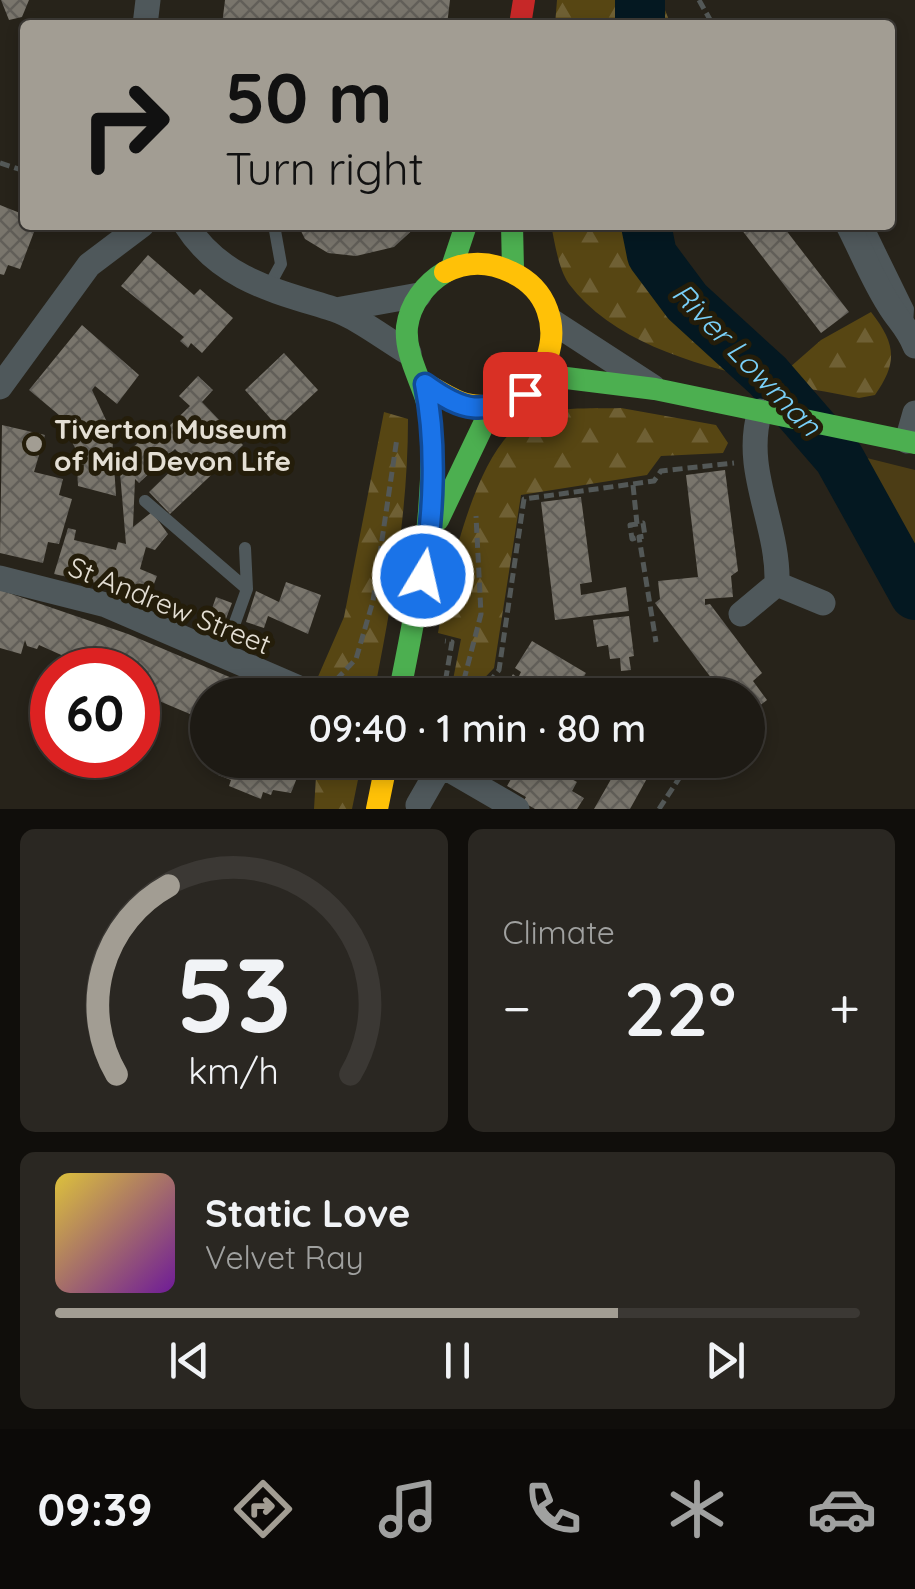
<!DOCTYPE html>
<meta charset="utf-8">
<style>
:root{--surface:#1d1a14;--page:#2a2722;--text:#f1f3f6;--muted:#a0a1a0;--line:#3b3834;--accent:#a29d93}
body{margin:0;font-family:Quicksand,sans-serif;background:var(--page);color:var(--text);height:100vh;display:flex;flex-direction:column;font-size:38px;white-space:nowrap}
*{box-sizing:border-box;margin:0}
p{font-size:32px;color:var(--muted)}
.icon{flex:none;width:55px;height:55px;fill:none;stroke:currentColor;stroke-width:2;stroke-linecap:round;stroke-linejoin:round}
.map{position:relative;height:809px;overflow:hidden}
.side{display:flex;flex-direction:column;gap:20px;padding:20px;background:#100e0b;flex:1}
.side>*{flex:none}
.guide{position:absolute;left:20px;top:20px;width:875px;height:210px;border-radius:10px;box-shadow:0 5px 15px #0003,0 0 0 2px var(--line);background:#a29d93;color:#111;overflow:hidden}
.speed{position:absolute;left:30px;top:648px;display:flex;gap:20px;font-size:50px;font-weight:700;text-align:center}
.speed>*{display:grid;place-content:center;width:130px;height:130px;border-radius:50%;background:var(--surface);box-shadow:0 5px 15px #0003,0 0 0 2px var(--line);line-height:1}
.speed .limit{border:15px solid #d22;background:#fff;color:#111}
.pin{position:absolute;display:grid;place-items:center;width:85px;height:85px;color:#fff;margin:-42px;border-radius:20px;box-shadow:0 5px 15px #0006}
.me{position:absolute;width:110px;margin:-55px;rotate:9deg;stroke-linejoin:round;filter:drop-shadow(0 0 8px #0008)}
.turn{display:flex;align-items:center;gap:35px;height:210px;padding:0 40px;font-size:45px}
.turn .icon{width:130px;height:130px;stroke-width:2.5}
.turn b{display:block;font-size:70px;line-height:85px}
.big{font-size:75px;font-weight:600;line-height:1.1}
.side .widget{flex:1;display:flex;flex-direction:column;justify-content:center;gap:15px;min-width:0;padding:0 35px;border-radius:15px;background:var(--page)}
.side .dial{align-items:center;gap:0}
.dial svg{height:260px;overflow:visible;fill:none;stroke:var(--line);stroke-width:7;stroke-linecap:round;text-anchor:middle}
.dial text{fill:var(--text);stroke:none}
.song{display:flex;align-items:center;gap:30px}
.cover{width:120px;height:120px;border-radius:15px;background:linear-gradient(135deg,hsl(50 70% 55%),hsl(280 70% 35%))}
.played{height:10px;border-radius:5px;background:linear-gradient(90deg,var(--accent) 70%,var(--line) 70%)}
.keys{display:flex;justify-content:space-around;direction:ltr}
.heat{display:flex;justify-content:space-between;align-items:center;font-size:55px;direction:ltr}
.side .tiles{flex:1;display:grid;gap:20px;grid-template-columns:1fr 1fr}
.widget:last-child{grid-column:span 2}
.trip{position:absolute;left:190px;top:678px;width:575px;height:100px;border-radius:50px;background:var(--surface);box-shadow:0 5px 15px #0003,0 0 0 2px var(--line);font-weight:600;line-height:100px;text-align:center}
.tab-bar{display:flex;height:160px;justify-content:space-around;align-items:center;background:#0c0a08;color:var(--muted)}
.tab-bar .icon{width:70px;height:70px}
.tab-bar .current{color:var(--accent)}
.tab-bar b{font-size:45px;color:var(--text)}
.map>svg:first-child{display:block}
.grass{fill:#4c3d15}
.forest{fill:url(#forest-firs)}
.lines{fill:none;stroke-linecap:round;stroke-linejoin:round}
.river{stroke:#041821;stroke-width:50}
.building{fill:url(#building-cross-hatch)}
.path{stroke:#535857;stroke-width:5;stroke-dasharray:10 5;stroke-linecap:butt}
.lane{stroke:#4f585b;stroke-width:12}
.street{stroke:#4f585b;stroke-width:25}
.fast{stroke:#4caf50;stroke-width:22}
.slow{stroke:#ffc107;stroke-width:22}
.jam{stroke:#c62828;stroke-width:22}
.route-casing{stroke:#114b97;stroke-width:25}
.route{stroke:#1a73e8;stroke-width:18}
.poi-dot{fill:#a29d93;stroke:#241d0a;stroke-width:4}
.labels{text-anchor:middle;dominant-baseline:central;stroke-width:10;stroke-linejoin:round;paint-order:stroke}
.poi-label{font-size:28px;font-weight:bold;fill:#e4dfd4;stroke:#241d0a;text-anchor:start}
.street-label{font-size:28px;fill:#e4dfd4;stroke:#241d0a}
.water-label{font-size:30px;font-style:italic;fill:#79cff7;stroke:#241d0a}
</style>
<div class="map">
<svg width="915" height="809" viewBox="0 0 915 809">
<defs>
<pattern id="forest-firs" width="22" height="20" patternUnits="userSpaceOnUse" patternTransform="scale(2.5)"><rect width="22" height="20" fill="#574613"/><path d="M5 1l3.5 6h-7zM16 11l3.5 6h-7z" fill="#6f6034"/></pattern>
<pattern id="building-cross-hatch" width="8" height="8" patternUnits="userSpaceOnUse" patternTransform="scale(2.5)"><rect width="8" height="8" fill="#79756c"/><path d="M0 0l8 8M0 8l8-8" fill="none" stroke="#615e58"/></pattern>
</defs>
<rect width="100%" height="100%" fill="#27231a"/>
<!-- grass -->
<path class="grass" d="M 859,456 L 915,470 L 915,552 Z"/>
<!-- forest -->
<path class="forest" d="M 557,0 L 661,0 L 671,25 L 555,25 Z
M 551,225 L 658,225 L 702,308 L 720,318 L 781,375 L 821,340 L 871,312 C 896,344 898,362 875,395 L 859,398 C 767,380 629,364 569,284 C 558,268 555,243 551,225 Z
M 621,408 L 716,425 L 728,443 L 723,453 L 661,456 L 647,475 L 521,495 L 494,668 L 468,695 L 450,695 L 461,639 L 438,633 C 448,577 474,454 523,422 C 549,405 591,409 621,408 Z
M 384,412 L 408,419 C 408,512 392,602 374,693 L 320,683 L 317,679 L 344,617 Z
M 317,760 L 362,760 L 352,809 L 314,809 Z"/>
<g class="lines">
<!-- river -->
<path class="river" d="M 640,0 L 640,25
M 646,225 L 652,255 L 687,302 L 768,376 L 839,458 L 915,595"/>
</g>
<!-- building -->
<path class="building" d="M 1,0 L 29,0 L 22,17 L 9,20 Z
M 225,0 L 450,0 L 447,25 L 222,25 Z
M 0,205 L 25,215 L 22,227 L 34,232 L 20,269 L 8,265 L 4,275 L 0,274 Z
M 298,225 L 418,225 L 394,247 L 356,256 L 328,253 L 305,239 Z
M 738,225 L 782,225 L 849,312 L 821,333 Z
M 148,255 L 194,295 L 200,289 L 233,318 L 202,353 L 191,343 L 188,348 L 180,341 L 184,337 L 121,286 Z
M 82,325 L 139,375 L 117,404 L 95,386 L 92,390 L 112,433 L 116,496 L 78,486 L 76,450 L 59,415 L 29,390 Z
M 284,353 L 318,390 L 278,427 L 245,390 Z
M 198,376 L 213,390 L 202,402 L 243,445 L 170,514 L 149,492 L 184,458 L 175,449 L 139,483 L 135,479 L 133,527 L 152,512 L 168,534 L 155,550 L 146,547 L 140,569 L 157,576 L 147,602 L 115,587 L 54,574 L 68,528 L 76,530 L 74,540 L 116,550 L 118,542 L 126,544 L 119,461 L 154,427 L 161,434 L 190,406 L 179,396 Z
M 2,425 L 45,435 L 34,472 L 63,479 L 59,495 L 72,499 L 59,544 L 48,542 L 43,563 L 0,553 Z
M 725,470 L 738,571 L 731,576 L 733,597 L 705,599 L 705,605 L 710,604 L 762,673 L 753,681 L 767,700 L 748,715 L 748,695 L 724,695 L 655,603 L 660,599 L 658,581 L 698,577 L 686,475 Z
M 581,497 L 592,582 L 580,584 L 581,595 L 626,587 L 629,611 L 555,620 L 541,502 Z
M 286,582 L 321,595 L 308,634 L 268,616 L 264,628 L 246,622 L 256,591 L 279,602 Z
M 0,590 L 128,634 L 265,692 L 208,695 L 208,728 L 195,723 L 197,717 L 152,698 L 148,709 L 138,705 L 138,670 L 98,670 L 79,660 L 84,670 L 62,670 L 68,658 L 39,645 L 37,649 L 27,646 L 25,640 L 21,654 L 0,648 Z
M 216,597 L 232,603 L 222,629 L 207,623 Z
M 629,616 L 634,656 L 629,657 L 631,670 L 621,671 L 620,658 L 610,659 L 608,645 L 597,647 L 593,620 Z
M 532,641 L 586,673 L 573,695 L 501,695 L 513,674 L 518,678 L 521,672 L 515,668 Z
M 584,682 L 607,695 L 576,695 Z
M 48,684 L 52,685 L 52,708 L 41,700 Z
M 224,760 L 304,760 L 291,793 L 273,790 L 271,795 L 263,792 L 261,799 L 229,786 L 231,780 L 218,775 Z
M 551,760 L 565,766 L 562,774 L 577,782 L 572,791 L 584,798 L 577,809 L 535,809 L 523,802 L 526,797 L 507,786 L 521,762 L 534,770 L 539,761 L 548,766 Z
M 622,760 L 670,760 L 665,769 L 655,764 L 630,809 L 594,809 Z"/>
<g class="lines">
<!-- path -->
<path class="path" d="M 699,0 L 713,25
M 0,163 L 25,171
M 633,485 L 637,524 L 643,523 L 645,536 L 639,537 L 656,642
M 637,524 L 630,525 L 632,539 L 639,537
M 336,680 L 356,659 L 373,601 L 397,438
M 694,691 L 694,695
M 443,695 L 452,642 L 445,641
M 460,695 L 481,614 L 476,516
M 479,695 L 499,670 L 524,499 L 654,481 L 661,471 L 734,463
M 659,809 L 691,760"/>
<!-- lane -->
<path class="lane" d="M 867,225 L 908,309 L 907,325
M 268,288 L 281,264 L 274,225
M 145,501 L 247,589
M 223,656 L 247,589 L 245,548"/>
<!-- street -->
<path class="street" d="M 145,25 L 148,0
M 186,225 C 221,280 276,291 333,309 C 359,318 385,339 409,353
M 848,225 C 862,252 873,280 889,305 C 898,320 908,328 915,346
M 336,310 L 419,295
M 553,322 L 653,387
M 0,387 L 89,265 L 142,225
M 907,441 L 915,413
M 0,578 L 106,605 L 315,695
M 777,584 L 823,603
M 741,614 L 777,584 C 779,523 742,471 760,411
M 441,760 L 441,765 L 517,809
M 418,805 L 441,765"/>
<!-- fast -->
<path class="fast" d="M 512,225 L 513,269
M 452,267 L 466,225
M 542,375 L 655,389 L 915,443
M 438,520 L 491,409
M 399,695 C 418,600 435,521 431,423 C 429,390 404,360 407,327 C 410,304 425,284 445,272"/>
<!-- slow -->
<path class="slow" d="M 425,384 C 438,390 453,401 466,404 C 546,422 587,307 511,272 C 489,261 466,261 445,272
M 377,809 L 387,760"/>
<!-- jam -->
<path class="jam" d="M 520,25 L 524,0"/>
</g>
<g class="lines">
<!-- route casing -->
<g class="route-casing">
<path id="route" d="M 423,576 C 434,516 437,443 425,384 C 465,413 481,414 525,394"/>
</g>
<!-- route -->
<use href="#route" class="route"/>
</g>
<!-- markers -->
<circle class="poi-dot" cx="34" cy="444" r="10"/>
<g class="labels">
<!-- poi labels -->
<g class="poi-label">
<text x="54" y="428">Tiverton Museum<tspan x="54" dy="32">of Mid Devon Life</tspan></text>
</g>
<!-- street labels -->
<g class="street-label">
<text transform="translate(170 605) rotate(22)">St Andrew Street</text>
</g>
<!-- water labels -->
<g class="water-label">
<text transform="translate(747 359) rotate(46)">River Lowman</text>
</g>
</g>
</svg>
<div class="speed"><div class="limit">60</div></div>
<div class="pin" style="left:525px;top:394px;background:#d93025"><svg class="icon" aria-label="arrive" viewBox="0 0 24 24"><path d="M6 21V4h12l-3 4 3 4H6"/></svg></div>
<svg class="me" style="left:423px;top:576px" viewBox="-20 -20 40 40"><circle r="17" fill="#1a73e8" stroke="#fff" stroke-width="3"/><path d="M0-11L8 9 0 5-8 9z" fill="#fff"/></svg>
<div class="trip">09:40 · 1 min · 80 m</div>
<div class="guide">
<div class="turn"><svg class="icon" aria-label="right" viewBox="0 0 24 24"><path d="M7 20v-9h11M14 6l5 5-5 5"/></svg><div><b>50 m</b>Turn right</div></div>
</div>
</div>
<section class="side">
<div class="tiles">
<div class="widget dial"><svg viewBox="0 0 100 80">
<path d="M14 69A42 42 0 1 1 86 69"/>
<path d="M14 69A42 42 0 0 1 30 11" stroke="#a29d93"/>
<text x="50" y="56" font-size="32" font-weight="700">53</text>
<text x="50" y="72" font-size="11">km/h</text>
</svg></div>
<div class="widget"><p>Climate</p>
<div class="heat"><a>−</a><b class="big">22°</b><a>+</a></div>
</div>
<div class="widget">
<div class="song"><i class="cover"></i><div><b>Static Love</b><p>Velvet Ray</p></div></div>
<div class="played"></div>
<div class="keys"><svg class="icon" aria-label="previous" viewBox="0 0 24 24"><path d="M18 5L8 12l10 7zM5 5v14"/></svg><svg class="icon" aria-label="pause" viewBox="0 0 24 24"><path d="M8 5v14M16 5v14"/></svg><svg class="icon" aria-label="next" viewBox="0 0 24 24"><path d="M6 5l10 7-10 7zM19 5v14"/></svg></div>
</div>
</div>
</section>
<nav class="tab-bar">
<b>09:39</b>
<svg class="icon current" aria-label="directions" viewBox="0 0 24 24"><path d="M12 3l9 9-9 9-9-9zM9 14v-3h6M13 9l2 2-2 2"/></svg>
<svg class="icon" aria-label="music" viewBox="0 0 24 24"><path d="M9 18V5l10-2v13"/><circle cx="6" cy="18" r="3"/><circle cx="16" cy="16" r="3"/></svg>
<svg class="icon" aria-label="phone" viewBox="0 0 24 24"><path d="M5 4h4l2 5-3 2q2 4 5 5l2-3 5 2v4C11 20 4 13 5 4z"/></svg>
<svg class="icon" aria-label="climate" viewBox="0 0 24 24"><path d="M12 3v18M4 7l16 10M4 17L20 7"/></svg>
<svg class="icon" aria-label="car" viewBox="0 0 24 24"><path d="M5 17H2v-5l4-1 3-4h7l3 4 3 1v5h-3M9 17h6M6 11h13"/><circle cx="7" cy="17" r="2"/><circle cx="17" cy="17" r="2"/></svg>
</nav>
